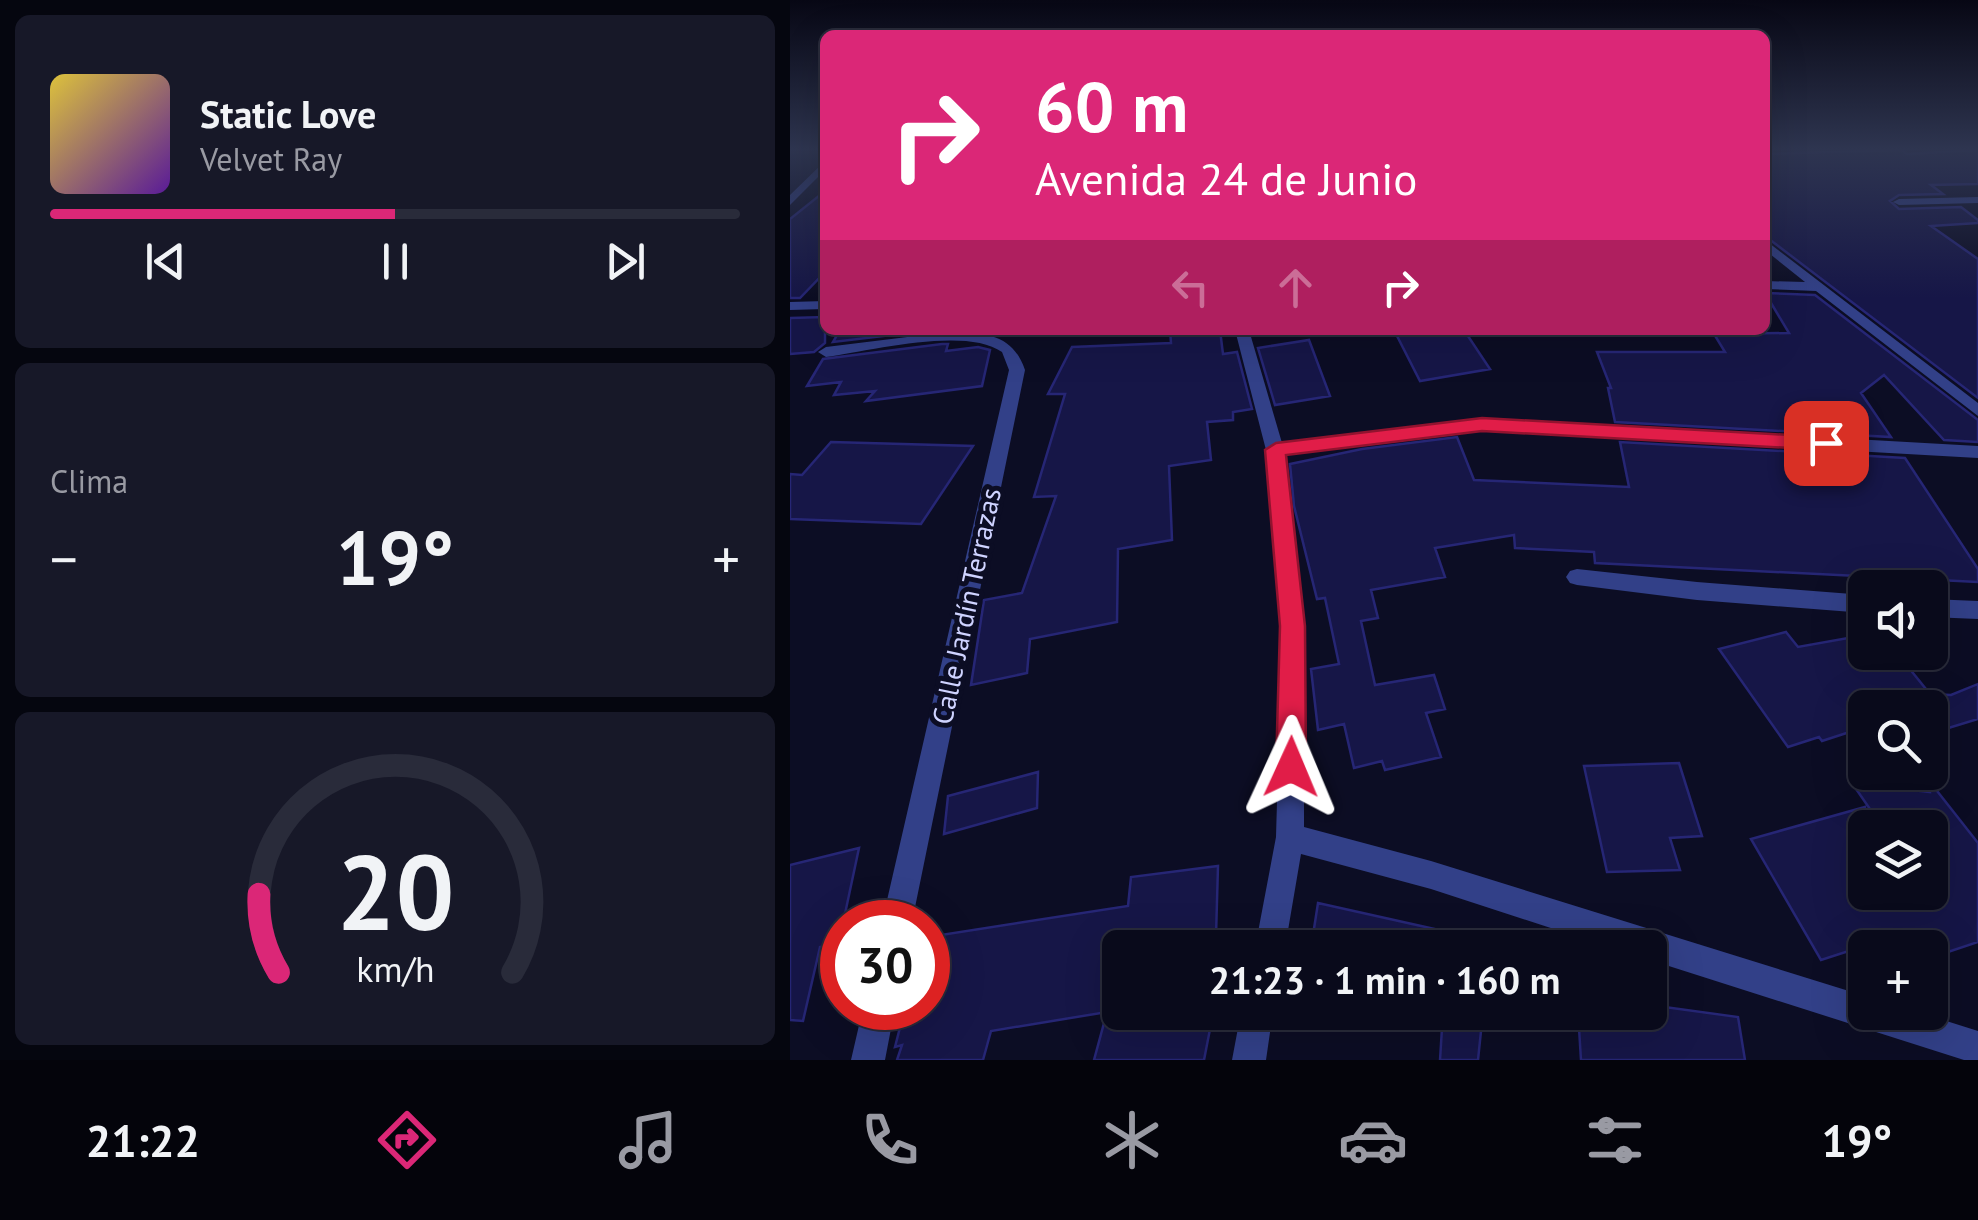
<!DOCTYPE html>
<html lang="es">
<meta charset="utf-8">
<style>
:root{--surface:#090a1b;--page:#171828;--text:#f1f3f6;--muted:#999aa3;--line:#292b3a;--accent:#db2777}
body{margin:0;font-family:"PT Sans",sans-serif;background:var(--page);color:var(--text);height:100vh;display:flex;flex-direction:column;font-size:38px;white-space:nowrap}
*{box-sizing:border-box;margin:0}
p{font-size:32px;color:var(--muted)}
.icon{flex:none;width:55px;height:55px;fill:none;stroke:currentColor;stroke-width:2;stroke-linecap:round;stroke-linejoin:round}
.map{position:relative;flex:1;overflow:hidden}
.drawer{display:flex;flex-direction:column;gap:15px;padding:15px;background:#05060f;width:790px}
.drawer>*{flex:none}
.hud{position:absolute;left:30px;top:30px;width:950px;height:305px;border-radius:15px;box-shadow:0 10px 40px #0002,0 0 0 2px var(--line);background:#db2777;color:#fff;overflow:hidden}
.controls{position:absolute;left:1058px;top:570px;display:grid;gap:20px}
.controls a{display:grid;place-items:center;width:100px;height:100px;border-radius:15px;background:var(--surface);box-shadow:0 10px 40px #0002,0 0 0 2px var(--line);font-size:50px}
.speed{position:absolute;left:30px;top:900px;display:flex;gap:20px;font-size:50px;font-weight:700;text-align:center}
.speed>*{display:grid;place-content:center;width:130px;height:130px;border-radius:50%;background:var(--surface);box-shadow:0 10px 40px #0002,0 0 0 2px var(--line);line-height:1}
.speed .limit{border:15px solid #d22;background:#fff;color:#111}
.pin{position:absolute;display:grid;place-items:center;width:85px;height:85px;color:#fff;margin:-42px;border-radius:20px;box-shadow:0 5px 15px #0006}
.me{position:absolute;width:110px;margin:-55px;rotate:1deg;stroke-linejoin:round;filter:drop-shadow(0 0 8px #0008)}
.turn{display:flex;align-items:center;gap:35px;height:210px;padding:0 50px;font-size:45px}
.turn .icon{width:130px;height:130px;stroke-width:2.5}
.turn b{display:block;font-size:70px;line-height:85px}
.lanes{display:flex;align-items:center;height:95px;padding:0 50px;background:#0003;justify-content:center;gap:50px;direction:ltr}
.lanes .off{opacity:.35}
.big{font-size:75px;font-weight:600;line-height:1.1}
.drawer .card{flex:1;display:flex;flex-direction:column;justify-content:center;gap:15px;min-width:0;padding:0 35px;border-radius:15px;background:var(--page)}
.drawer .dial{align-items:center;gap:0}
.dial svg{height:260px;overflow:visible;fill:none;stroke:var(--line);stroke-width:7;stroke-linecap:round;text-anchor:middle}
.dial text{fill:var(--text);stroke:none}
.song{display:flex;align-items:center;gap:30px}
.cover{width:120px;height:120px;border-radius:15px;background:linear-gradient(135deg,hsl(50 70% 55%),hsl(270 70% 35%))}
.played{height:10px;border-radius:5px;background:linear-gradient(90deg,var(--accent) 50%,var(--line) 50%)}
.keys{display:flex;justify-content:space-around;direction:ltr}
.heat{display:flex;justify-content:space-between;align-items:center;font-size:55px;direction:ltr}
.trip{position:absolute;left:312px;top:930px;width:565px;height:100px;border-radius:15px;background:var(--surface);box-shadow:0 10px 40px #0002,0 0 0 2px var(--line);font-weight:600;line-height:100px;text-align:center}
.dock{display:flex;height:160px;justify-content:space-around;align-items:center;background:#04040b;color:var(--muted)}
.dock .icon{width:70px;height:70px}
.dock .on{color:var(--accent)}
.dock b{font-size:45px;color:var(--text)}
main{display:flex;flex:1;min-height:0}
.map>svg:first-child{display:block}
.building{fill:#161647;stroke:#262675;stroke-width:2.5}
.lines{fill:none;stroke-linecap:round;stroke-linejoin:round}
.street{fill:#324088;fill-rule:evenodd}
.route{fill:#e11d48;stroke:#92132f;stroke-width:2.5}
.labels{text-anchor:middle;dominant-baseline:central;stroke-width:10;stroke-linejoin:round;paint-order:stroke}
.street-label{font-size:28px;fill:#cfd3ff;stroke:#0c0d24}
</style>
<main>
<section class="drawer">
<div class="card">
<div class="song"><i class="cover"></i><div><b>Static Love</b><p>Velvet Ray</p></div></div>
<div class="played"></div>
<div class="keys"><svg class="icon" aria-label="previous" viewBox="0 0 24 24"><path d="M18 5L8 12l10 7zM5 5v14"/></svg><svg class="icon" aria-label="pause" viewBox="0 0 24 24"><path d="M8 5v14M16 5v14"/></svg><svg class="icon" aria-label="next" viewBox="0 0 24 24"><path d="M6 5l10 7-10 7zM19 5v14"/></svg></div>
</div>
<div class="card"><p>Clima</p>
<div class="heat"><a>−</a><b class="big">19°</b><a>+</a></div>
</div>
<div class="card dial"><svg viewBox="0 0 100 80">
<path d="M14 69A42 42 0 1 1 86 69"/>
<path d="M14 69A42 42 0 0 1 8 45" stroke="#db2777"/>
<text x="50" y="56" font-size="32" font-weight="700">20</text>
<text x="50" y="72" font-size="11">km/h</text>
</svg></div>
</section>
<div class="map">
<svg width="1188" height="1060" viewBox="0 0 1188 1060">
<rect width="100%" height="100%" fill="#0c0d24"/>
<!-- building -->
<path class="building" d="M 1112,150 L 1117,154 L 1188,150 L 1188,184 L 1141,185 L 1153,194 L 1109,195 L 1100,201 L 1109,209 L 1171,207 L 1188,220 L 1188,223 L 1141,226 L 1188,259 L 1188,398 L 975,236 L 975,154 Z
M 35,191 L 35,272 L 10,298 L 0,298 L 0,219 Z
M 975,293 L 1025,295 L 1188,420 L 1188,442 L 1154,440 L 1094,375 L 1071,393 L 1101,437 L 825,422 L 818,388 L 821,388 L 807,352 L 935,352 L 924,334 L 999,333 Z
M 35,317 L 35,343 L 24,352 L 0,354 L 0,318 Z
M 50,330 L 144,330 L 43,342 Z
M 380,330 L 430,330 L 433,354 L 447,352 L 462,409 L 443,412 L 443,420 L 417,422 L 421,460 L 379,466 L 382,540 L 328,549 L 327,622 L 240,639 L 237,673 L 181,685 L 194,600 L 232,593 L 266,496 L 244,497 L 275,394 L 258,394 L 282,347 L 381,343 Z
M 604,330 L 674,330 L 700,369 L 630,381 Z
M 519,340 L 540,396 L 485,405 L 468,348 Z
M 152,344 L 158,344 L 156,351 L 188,347 L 200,350 L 192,386 L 76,401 L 85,391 L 44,395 L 51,382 L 17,386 L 33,359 Z
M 667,437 L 684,480 L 839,487 L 830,442 L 1115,458 L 1188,569 L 1188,582 L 805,563 L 804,552 L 725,548 L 724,535 L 645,548 L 655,577 L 581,590 L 588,618 L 571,621 L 585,685 L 644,675 L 655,709 L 636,713 L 651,757 L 595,770 L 592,761 L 564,768 L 554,724 L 528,730 L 521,669 L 549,664 L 535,598 L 527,599 L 504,506 L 500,464 L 572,449 Z
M 41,442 L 183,446 L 131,524 L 0,519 L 0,474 L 12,475 Z
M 996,632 L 1008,647 L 1075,635 L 1075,652 L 1106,652 L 1140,694 L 1161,695 L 1188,684 L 1188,719 L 1142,733 L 1140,708 L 1075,708 L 1075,727 L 1032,741 L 1029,737 L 998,747 L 929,649 Z
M 889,763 L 912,836 L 880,838 L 890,870 L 817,872 L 794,766 Z
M 248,772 L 247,808 L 154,834 L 158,796 Z
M 1140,782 L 1188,843 L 1188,942 L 1140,958 L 1140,948 L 1071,947 L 1031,960 L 961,839 L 1075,807 L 1075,892 L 1140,892 L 1140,828 L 1093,828 L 1062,783 L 1140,792 Z
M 69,848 L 49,942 L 30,947 L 13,1021 L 0,1020 L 0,865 Z
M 428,866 L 426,936 L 397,940 L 397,948 L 330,948 L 330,1010 L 325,1011 L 422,1019 L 414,1060 L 304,1060 L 317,1012 L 201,1031 L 193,1060 L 107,1060 L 112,1045 L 105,1047 L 115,1008 L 138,1008 L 138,937 L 338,906 L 341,877 Z
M 528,903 L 667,934 L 666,948 L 521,948 Z
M 860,1005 L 948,1017 L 955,1060 L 791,1060 L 788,1012 L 860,1012 Z
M 653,1012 L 693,1012 L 688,1060 L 650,1060 Z"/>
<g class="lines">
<!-- street -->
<path class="street" d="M 35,161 L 35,170 L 0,205 L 0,195 Z
M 1188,197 L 1188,203 L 1109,205 L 1103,202 L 1109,199 Z
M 975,240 L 1188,403 L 1188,416 L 1026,291 L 975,289 L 975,281 L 1015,282 L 975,250 Z
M 35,301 L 35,309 L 0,310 L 0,302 Z
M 445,330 L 459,330 L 492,443 L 692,418 L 1188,446 L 1188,458 L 692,430 L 495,455 L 514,626 L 514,827 L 641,861 L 1075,996 L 1075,1012 L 1128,1012 L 1188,1031 L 1188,1060 L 1174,1060 L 860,960 L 860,948 L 822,948 L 641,889 L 511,854 L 495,948 L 465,948 L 486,837 L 492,626 L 476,450 Z
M 150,333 C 188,333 221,329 235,370 L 122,922 L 92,922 L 219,370 L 212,352 C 176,326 79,351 36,357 L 28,352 L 36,347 Z
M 787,569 L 907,582 L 1075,595 L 1075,613 L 907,600 L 787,585 L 780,583 L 776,577 L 780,571 Z
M 1140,599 L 1188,601 L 1188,619 L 1140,617 Z
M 73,1008 L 105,1008 L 95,1060 L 61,1060 Z
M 451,1012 L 483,1012 L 476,1060 L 442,1060 Z"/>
</g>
<!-- sky -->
<linearGradient id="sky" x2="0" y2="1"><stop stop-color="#070714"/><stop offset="0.5" stop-color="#2e3550"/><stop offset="1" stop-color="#2e3550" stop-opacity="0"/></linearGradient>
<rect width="1188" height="298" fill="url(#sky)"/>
<!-- route -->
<path class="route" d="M 692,418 L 1036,437 L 1046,443 L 1036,450 L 692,431 L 496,455 L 515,626 L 516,767 L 511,777 L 501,781 L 490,777 L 486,767 L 490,626 L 475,450 L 486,443 Z"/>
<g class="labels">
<!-- street labels -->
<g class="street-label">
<text transform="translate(176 606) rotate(-78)">Calle Jardín Terrazas</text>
</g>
</g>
</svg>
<div class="controls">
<a><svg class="icon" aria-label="sound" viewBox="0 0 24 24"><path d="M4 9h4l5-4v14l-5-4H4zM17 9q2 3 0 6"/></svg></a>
<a><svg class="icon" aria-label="search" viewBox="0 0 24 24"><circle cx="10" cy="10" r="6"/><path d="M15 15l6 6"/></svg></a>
<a><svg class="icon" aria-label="layers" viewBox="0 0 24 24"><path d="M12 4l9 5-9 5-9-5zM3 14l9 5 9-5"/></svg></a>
<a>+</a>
</div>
<div class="speed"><div class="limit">30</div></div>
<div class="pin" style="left:1036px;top:443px;background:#d93025"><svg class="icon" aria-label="arrive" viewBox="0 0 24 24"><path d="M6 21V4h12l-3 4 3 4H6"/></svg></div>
<svg class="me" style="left:501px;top:767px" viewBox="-20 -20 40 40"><path d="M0-17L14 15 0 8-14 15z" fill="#e11d48" stroke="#fff" stroke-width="4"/></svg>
<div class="trip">21:23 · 1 min · 160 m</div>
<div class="hud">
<div class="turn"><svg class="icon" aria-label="right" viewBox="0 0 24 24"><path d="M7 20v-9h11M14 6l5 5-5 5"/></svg><div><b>60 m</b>Avenida 24 de Junio</div></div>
<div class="lanes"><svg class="icon off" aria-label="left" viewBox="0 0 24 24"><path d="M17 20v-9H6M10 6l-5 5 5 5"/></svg><svg class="icon off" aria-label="ahead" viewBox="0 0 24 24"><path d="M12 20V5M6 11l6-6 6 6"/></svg><svg class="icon" aria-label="right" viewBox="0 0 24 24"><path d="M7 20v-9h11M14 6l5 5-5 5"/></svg></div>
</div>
</div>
</main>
<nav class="dock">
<b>21:22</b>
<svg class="icon on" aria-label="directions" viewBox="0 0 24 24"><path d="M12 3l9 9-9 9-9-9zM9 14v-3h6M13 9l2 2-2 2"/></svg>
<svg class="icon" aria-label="music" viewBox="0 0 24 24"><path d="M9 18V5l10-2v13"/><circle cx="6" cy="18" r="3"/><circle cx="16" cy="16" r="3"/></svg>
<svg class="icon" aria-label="phone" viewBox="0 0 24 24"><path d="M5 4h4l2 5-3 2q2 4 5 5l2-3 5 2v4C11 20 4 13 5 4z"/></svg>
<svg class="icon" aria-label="climate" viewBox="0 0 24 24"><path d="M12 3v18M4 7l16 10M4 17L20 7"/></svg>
<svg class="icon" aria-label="car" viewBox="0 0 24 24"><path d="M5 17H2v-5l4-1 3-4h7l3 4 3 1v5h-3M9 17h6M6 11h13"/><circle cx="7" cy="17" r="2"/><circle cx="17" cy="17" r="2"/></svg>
<svg class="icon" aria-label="filters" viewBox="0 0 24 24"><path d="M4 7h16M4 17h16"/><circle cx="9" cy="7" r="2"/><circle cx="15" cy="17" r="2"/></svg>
<b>19°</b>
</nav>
